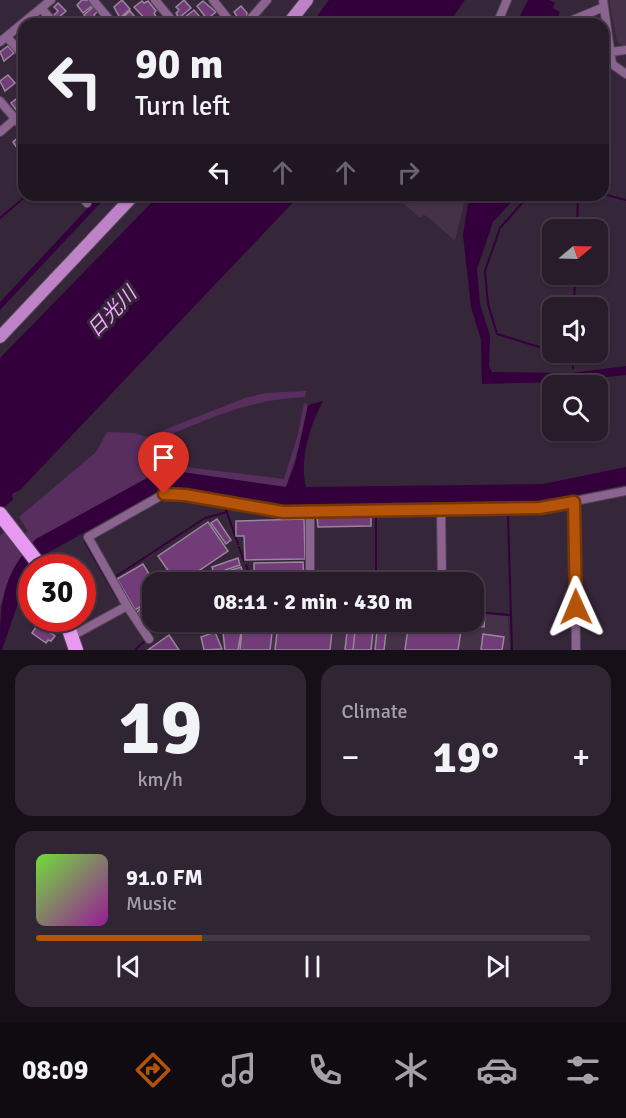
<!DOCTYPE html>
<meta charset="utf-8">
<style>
:root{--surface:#281c2b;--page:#302533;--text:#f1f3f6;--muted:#a5a1a9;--line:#443a47;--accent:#b45309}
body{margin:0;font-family:Signika,"Noto Sans JP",sans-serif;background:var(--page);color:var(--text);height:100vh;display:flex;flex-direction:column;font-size:22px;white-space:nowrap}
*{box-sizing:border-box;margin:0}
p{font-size:20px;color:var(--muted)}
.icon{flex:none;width:33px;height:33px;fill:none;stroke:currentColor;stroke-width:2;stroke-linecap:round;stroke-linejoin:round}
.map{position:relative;height:650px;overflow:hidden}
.panel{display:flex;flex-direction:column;gap:15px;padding:15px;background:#160f18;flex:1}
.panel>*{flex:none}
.top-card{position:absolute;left:18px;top:18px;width:591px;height:183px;border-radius:18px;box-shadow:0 2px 4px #0004,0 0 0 2px var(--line);background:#281c2b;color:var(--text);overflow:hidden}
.needle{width:39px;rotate:71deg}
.tools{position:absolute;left:542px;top:219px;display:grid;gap:12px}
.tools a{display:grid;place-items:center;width:66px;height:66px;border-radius:12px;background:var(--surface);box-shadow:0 2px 4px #0004,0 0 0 2px var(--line);font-size:30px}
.speed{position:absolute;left:18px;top:554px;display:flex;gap:12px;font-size:30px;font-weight:700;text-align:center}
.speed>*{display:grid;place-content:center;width:78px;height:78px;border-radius:50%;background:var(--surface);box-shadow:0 2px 4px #0004,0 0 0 2px var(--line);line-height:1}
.speed .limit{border:9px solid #d22;background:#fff;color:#111}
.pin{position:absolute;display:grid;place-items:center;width:51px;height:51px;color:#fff;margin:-62px -26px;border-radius:50% 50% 50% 0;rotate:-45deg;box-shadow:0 0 6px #0007}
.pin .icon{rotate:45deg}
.me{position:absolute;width:66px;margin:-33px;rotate:359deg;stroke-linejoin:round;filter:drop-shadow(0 0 4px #0008)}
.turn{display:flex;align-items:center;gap:21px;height:126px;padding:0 18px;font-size:27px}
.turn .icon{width:78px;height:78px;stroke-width:2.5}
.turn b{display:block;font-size:42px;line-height:51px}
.lanes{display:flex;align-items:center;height:57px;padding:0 18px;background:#0003;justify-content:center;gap:30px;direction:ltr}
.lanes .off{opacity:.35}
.big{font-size:45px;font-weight:700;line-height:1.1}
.panel .widget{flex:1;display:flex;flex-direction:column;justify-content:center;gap:9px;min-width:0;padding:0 21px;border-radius:18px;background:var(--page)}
.panel .dial{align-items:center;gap:0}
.dial b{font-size:78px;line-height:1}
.song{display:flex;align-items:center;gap:18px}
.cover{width:72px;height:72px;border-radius:9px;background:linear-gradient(135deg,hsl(100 70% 55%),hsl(300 70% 35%))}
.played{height:6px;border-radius:3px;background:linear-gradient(90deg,var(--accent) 30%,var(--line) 30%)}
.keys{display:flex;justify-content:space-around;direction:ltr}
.heat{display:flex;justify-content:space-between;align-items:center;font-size:33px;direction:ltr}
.panel .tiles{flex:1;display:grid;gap:15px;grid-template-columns:1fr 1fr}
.widget:last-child{grid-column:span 2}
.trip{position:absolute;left:142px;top:572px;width:342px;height:60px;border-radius:18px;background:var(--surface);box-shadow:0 2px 4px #0004,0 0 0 2px var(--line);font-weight:700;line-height:60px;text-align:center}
.tab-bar{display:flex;height:96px;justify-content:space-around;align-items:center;background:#100b11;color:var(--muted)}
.tab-bar .icon{width:42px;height:42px}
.tab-bar .on{color:var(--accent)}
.tab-bar b{font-size:27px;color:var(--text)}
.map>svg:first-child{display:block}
.built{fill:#453148}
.green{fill:#582e5e}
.water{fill:#34003b}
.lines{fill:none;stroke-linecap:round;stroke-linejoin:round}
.stream{stroke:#34003b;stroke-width:2}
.building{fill:#713c78;stroke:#99869c;stroke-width:1.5}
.street-casing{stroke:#534456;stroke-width:10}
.secondary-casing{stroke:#534456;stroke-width:14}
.primary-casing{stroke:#534456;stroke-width:16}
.street{stroke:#8a648f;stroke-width:8}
.secondary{stroke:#be82c7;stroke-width:12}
.primary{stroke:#e799f2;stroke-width:14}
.route-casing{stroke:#753606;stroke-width:15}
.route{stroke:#b45309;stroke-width:10}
.labels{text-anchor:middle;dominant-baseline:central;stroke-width:6;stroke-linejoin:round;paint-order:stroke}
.water-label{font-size:20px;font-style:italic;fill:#f2a6fd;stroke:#362639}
</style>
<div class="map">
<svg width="626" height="650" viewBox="0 0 626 650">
<rect width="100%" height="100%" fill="#362639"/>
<!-- built -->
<path class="built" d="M 609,0 L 626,0 L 626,47 L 617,42 Z
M 394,195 L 466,195 L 455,241 L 429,218 L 424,215 L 420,218 Z
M 474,613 L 508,616 L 510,650 L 223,650 L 222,631 L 291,621 L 474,621 Z"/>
<!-- green -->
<path class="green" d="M 306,391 L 305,397 C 253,399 216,416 169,435 L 169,465 L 284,479 L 298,434 L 304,403 L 308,405 L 303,434 L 286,487 L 168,470 L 36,539 C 17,559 8,581 0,607 L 0,536 L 6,530 L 17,540 L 28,531 L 19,517 L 96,452 L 107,432 L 135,433 L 146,437 L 245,398 L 265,393 Z"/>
<!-- water -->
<path class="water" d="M 329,0 L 465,0 L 448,24 L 311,24 Z
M 528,0 L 549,0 L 555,3 L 553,8 L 560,12 L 555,24 L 516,24 Z
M 100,195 L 108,195 L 0,310 L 0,302 Z
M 159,195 L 300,195 L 20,490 L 12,494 L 13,500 L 0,510 L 0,358 Z
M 472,195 L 518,195 L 493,222 L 477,269 L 480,304 L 490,336 L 489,366 L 492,372 L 571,373 L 626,366 L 626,375 L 561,382 L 482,384 L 481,340 L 471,307 L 463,235 L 468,204 Z
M 323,401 C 310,426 299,459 306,487 L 543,484 L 626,467 L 626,485 L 543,502 L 285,505 L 164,488 L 44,555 L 30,568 L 2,650 L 0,650 C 0,603 2,574 36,539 L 156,473 L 168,470 L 286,487 L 295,464 L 308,405 Z"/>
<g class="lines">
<!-- stream -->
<path class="stream" d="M 603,194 L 626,200
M 529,195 L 500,228 L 485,271 L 488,304 L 497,334 L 552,351
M 0,218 L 27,195
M 577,230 L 578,195
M 574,308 L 575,274
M 556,352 L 563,358
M 573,368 L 573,352
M 225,507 L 238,544
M 376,514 L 376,582
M 508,515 L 512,650
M 85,542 L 118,599
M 239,547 L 244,561
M 246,565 L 252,582
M 115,577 L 205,518 L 227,512
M 474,612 L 510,615
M 266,621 L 267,624 L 285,621
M 135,650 L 146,640"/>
</g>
<!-- building -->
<path class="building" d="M 82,0 L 89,0 L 93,5 L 83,13 L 77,5 Z
M 122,0 L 130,9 L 120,18 L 114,7 Z
M 184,0 L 191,8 L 179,18 L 176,13 L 179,10 L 176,7 Z
M 142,1 L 144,3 L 148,1 L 156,11 L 154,13 L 157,18 L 150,24 L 134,7 Z
M 203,1 L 216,12 L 207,19 L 197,6 Z
M 58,3 L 66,11 L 56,20 L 53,16 L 58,11 L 54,7 Z
M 94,6 L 98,11 L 94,15 L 97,19 L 92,24 L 84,15 Z
M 241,6 L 247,13 L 247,18 L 241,23 L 234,12 Z
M 194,10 L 200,17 L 196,24 L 191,24 L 185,17 Z
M 130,11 L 136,18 L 127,24 L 122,18 Z
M 8,46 L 14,53 L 4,61 L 0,52 Z
M 8,75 L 15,83 L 5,91 L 0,81 Z
M 23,94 L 24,105 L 17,111 L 11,103 Z
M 21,135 L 24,139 L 24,151 L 21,154 L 13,142 Z
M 371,515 L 371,526 L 318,527 L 317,516 Z
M 217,519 L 231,540 L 226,544 L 211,523 Z
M 304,519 L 305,559 L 245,560 L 244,536 L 236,536 L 236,521 Z
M 208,522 L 228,551 L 182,582 L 176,582 L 158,556 Z
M 238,558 L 240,565 L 214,574 L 212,567 Z
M 303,562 L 304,580 L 254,581 L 254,563 Z
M 143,564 L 154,582 L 153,599 L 135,610 L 117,579 Z
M 241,567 L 246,582 L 215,582 L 213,576 Z
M 143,606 L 153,616 L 153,621 L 148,626 L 136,613 Z
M 474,615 L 485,615 L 484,627 L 447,622 L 474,621 Z
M 55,618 L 58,621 L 51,628 L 41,619 Z
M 156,621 L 165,621 L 171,629 L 163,633 L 153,623 Z
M 237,621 L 261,621 L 261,624 L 237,627 Z
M 352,621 L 356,621 L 353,650 L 345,650 L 348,623 Z
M 356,621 L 374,621 L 371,650 L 353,650 Z
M 378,621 L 394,621 L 393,632 L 377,631 Z
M 409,621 L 462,624 L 458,650 L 405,650 Z
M 38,624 L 55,636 L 51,641 L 48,640 L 46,643 L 32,633 Z
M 278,624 L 332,631 L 330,650 L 275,650 Z
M 242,629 L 272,632 L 270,650 L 240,650 Z
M 231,631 L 241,633 L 238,650 L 225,650 L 223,632 Z
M 377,631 L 386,632 L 384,650 L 375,650 Z
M 215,632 L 222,649 L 204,650 L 201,637 Z
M 483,634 L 504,637 L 502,650 L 481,650 Z
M 169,635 L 179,650 L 148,650 Z"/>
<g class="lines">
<!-- street casing -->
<g class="street-casing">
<path id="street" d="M 93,0 L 113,24
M 155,0 L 175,24
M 213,0 L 232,24
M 603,0 L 612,64 L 626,74
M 41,8 L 55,24
M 246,24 L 267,0
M 497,24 L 507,0
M 563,24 L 604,7
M 7,37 L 24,56
M 0,42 L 51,0
M 611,52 L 626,50
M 0,101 L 24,129
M 0,132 L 15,119
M 80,195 L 87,203
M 574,502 L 576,650
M 441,510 L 442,582
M 310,511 L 310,582
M 127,606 L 149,639
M 72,636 L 127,606 L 88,537 L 164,494 L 185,495 L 283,512 L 540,508 L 626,491"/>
</g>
<!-- secondary casing -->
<g class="secondary-casing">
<path id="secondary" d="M 288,24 L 307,0
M 0,337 L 134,195"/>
</g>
<!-- primary casing -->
<g class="primary-casing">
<path id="primary" d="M 0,514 L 41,567
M 65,618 L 76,650"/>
</g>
<!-- street -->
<use href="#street" class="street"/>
<!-- secondary -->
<use href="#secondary" class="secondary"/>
<!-- primary -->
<use href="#primary" class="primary"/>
</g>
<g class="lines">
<!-- route casing -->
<g class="route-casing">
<path id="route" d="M 164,494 L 185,495 L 283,512 L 540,508 L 574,502 L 576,607"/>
</g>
<!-- route -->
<use href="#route" class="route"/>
</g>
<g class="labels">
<!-- water labels -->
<g class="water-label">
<text transform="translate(112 312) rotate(-46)">日光川</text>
</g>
</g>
</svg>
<div class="tools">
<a><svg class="needle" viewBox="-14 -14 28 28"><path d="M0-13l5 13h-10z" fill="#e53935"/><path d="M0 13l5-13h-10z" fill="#a5a1a9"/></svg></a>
<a><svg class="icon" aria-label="sound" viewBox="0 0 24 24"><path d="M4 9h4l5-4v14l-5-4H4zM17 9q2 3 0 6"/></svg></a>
<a><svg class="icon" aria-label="search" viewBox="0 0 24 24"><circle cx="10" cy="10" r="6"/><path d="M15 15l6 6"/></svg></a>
</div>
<div class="speed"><div class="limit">30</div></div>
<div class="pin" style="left:164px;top:494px;background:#d93025"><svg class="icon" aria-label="arrive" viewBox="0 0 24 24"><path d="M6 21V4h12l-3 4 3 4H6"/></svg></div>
<svg class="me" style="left:576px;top:607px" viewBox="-20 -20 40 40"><path d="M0-17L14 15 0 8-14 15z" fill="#b45309" stroke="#fff" stroke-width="4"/></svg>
<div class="trip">08:11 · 2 min · 430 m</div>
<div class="top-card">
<div class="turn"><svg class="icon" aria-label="left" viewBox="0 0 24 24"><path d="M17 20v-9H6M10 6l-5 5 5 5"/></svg><div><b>90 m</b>Turn left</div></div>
<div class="lanes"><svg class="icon" aria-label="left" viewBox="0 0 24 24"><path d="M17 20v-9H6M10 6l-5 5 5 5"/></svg><svg class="icon off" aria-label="ahead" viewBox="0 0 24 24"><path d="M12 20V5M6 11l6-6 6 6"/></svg><svg class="icon off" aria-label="ahead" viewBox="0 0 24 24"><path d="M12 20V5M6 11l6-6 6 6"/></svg><svg class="icon off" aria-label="right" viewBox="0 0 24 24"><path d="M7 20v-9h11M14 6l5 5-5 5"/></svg></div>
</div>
</div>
<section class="panel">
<div class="tiles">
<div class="widget dial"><b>19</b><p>km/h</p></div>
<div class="widget"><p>Climate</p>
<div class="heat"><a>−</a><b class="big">19°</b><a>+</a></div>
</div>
<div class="widget">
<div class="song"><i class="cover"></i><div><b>91.0 FM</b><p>Music</p></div></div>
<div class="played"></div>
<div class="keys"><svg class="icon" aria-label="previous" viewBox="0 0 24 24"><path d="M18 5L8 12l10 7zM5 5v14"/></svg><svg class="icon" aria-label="pause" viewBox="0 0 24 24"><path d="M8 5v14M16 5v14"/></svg><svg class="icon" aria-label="next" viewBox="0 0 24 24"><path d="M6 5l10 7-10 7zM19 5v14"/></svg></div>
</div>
</div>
</section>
<nav class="tab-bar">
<b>08:09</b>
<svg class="icon on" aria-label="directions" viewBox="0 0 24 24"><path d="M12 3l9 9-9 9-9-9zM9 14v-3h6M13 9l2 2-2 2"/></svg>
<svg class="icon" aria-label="music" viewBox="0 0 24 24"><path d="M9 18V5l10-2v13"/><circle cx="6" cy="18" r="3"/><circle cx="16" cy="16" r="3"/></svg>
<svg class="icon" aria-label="phone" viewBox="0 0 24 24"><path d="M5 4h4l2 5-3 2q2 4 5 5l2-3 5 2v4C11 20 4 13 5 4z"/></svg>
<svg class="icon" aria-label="climate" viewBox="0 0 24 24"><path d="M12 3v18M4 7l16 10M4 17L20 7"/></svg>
<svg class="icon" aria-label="car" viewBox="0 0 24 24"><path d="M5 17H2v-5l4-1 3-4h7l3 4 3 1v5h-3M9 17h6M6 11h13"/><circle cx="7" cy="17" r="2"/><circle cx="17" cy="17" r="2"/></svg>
<svg class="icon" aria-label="filters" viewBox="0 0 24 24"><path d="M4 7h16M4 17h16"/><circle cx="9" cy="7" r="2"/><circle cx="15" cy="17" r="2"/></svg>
</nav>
